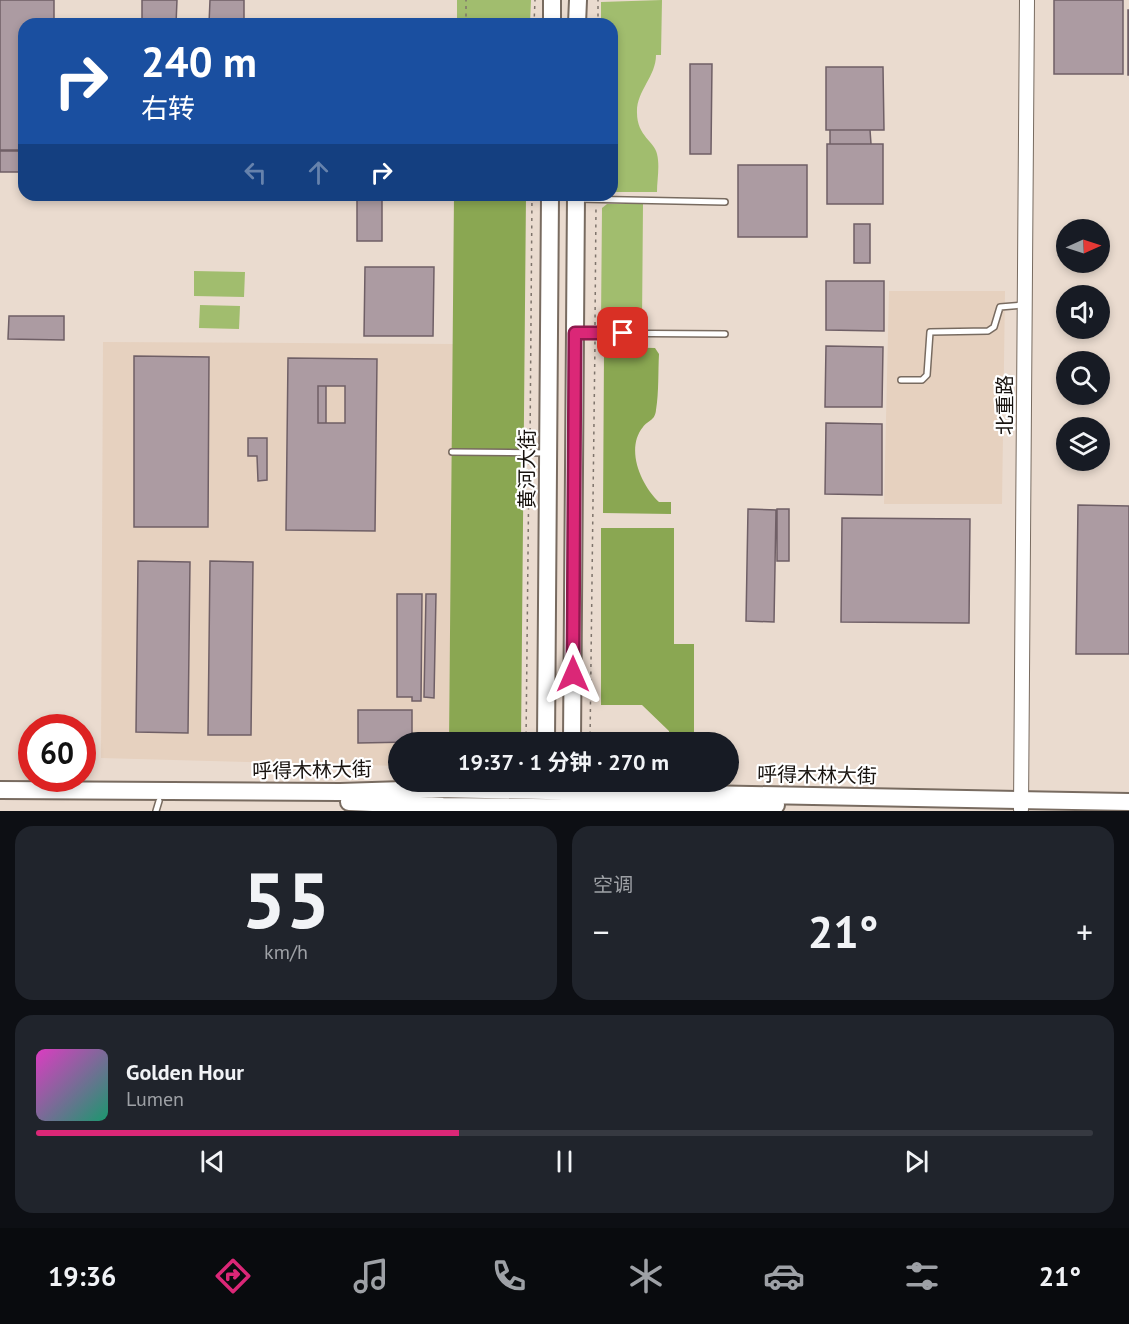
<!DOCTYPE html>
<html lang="zh">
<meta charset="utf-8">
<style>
:root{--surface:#171b24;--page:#20242c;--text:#f1f3f6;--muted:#9ea1a6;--line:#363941;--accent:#db2777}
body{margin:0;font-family:"PT Sans","Noto Sans SC",sans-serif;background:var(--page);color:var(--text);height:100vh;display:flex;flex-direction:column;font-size:22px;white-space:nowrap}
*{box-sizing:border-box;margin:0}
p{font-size:20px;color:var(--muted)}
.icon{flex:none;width:33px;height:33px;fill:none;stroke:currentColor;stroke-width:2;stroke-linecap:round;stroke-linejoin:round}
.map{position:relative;height:811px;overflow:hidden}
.panel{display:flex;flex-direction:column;gap:15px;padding:15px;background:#0d0f14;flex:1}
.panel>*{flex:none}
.top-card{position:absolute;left:18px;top:18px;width:600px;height:183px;border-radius:18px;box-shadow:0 3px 9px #0003;background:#1a4fa0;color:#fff;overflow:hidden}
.needle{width:39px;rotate:87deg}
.controls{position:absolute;left:1056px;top:219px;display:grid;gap:12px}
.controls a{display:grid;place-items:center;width:54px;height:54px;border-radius:50%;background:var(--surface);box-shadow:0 3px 9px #0003;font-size:30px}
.speed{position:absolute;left:18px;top:714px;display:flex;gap:12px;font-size:30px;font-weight:700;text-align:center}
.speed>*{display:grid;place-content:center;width:78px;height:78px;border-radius:50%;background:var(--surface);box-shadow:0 3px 9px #0003;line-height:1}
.speed .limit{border:9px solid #d22;background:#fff;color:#111}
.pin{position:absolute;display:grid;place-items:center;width:51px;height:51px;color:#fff;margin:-26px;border-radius:12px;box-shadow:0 3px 9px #0006}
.me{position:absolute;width:66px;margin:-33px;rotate:0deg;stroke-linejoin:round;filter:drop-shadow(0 0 4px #0008)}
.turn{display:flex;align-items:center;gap:21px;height:126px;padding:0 24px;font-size:27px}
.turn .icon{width:78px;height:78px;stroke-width:2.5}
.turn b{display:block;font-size:42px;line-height:51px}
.lanes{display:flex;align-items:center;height:57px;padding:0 24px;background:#0003;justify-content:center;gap:30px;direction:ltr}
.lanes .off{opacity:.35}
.big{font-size:45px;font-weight:700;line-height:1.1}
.panel .tile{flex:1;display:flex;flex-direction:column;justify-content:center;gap:9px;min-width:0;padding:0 21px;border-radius:18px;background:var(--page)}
.panel .dial{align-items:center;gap:0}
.dial b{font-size:78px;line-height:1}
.song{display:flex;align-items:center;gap:18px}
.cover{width:72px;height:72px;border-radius:9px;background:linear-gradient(135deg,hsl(310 70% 55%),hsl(160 70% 35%))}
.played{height:6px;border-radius:3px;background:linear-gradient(90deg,var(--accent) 40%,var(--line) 40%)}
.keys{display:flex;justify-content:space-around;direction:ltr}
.heat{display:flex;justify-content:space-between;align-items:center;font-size:33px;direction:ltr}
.panel .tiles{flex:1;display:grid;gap:15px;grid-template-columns:1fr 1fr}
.tile:last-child{grid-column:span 2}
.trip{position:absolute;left:388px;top:732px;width:351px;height:60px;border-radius:30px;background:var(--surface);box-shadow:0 3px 9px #0003;font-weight:700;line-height:60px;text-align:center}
.tab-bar{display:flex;height:96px;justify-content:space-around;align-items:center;background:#090b0e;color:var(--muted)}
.tab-bar .icon{width:42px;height:42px}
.tab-bar .active{color:var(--accent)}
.tab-bar b{font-size:27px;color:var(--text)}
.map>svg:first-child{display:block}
.built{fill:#e6d1bf}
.green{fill:#a1bd6e}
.forest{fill:#8aa752}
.building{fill:#ac9ba2;stroke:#6f5f66;stroke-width:1.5;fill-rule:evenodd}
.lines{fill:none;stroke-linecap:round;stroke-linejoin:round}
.service-casing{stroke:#786b60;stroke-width:8}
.tertiary-casing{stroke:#786b60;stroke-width:16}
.primary-casing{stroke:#786b60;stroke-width:20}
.path{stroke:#7e746c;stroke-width:1.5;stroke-dasharray:3 4.5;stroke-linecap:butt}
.service{stroke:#fff;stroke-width:5}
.tertiary{stroke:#fff;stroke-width:14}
.primary{stroke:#fff;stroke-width:16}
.route-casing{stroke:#8e194d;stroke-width:15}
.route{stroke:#db2777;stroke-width:10}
.labels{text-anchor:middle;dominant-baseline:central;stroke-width:4.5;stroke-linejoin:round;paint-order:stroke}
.street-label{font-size:20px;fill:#17120e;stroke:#fff}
</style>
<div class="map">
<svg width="1129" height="811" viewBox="0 0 1129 811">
<rect width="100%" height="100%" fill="#eadbcf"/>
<!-- built -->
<path class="built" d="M 889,291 L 1005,291 L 1002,504 L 884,504 Z
M 103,342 L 453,344 L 449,742 L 399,742 L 399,766 L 101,758 Z"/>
<!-- green -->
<path class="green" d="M 457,0 L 531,0 L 530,24 L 457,24 Z
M 662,0 L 661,55 L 656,55 C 656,77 636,91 637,113 C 637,136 655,142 657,154 C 660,166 657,180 657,192 L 612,192 L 612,24 L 601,24 L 601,2 Z
M 607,204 L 643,204 L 642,324 L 603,324 L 601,322 L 602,208 Z
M 194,271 L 245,272 L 244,297 L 194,296 Z
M 200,305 L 240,306 L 239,329 L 199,328 Z"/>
<!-- forest -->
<path class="forest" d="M 454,195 L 526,195 L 521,742 L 449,742 Z
M 611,347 L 655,348 L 659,354 C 658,372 659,392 656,410 C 655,421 648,420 643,427 C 625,449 641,485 659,502 L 671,502 L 671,514 L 603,513 L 604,353 Z
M 601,528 L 674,528 L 674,644 L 694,644 L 694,742 L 669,742 L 669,731 L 642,705 L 601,705 Z"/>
<!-- building -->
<path class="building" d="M 0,0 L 54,0 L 54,24 L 24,24 L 24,150 L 0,150 Z
M 142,0 L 177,0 L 176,24 L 142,24 Z
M 210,0 L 244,0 L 244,24 L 209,24 Z
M 1054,0 L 1123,0 L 1123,74 L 1054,74 Z
M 1128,10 L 1129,10 L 1129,75 L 1128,75 Z
M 690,64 L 712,64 L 711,154 L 690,154 Z
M 826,67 L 883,67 L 884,130 L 826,130 Z
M 830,130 L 870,130 L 871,144 L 830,144 Z
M 827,144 L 883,144 L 883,204 L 827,204 Z
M 0,151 L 24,151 L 24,172 L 0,172 Z
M 738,165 L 807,165 L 807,237 L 738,237 Z
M 357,195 L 382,195 L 382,241 L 357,241 Z
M 854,224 L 870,224 L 870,263 L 854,263 Z
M 365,267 L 434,267 L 433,336 L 364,336 Z
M 826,281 L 884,281 L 884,331 L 826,330 Z
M 9,316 L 64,316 L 64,340 L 8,339 Z
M 826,346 L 883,347 L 882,407 L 825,407 Z
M 134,356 L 209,357 L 208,527 L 134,527 Z
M 288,358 L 377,359 L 375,531 L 286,530 ZM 318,386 L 345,386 L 345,423 L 318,423 Z
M 318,386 L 326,386 L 326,423 L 318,423 Z
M 826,423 L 882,424 L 882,495 L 825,494 Z
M 248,438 L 267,438 L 267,480 L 258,481 L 257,456 L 248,456 Z
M 1078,505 L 1129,506 L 1129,654 L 1076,654 Z
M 748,509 L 776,510 L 774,622 L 746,621 Z
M 777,509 L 789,509 L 789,561 L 777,561 Z
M 842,518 L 970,519 L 969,623 L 841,622 Z
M 138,561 L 190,562 L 188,733 L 136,732 Z
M 210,561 L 253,562 L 251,735 L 208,735 Z
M 397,594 L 422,594 L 421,701 L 412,701 L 412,697 L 397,697 Z
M 426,594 L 436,594 L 434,698 L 424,697 Z
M 358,710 L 412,710 L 412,742 L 358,743 Z"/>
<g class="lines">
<!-- service casing -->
<g class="service-casing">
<path id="service" d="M 578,199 L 725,202
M 577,333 L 725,334
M 901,380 L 922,380 L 927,375 L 930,332 L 988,331 L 994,327 L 1000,307 L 1023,305
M 452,452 L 547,453
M 156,811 L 159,801"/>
</g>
<!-- tertiary casing -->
<g class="tertiary-casing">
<path id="tertiary" d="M 1021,809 L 1027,0"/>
</g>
<!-- primary casing -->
<g class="primary-casing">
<path id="primary" d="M 552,24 L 552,0
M 577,24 L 578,0
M 546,742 L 550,195
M 572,742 L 576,195
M 0,790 L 340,792 L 436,789 L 1129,802
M 349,802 L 443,806 L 717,809 L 776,805"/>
</g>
<!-- path -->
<path class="path" d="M 466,24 L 466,0
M 534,24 L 535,0
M 598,24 L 598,0
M 595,325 L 596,206
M 530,446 L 532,195
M 526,742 L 529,460
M 590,742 L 595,341
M 608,742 L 611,742"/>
<!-- service -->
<use href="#service" class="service"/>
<!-- tertiary -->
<use href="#tertiary" class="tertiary"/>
<!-- primary -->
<use href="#primary" class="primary"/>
</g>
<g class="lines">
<!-- route casing -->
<g class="route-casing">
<path id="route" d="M 573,674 L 575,333 L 623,333"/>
</g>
<!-- route -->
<use href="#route" class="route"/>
</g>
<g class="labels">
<!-- street labels -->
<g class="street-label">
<text transform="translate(1005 405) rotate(-90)">北重路</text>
<text transform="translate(527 469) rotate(-90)">黄河大街</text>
<text transform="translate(312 770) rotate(-1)">呼得木林大街</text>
<text transform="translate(817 775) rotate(1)">呼得木林大街</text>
</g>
</g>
</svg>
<div class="controls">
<a><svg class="needle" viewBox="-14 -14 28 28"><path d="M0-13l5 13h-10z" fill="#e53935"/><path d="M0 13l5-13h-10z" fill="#9ea1a6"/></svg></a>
<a><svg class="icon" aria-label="sound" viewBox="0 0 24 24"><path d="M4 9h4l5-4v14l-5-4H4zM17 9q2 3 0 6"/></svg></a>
<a><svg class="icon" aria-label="search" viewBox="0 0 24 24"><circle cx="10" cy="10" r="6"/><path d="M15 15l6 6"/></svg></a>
<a><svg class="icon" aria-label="layers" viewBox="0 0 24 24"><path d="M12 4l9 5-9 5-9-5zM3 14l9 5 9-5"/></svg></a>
</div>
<div class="speed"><div class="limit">60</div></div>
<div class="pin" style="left:623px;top:333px;background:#d93025"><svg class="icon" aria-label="arrive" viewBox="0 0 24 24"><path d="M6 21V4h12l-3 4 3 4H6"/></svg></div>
<svg class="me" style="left:573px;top:674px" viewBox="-20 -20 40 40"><path d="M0-17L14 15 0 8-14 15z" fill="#db2777" stroke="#fff" stroke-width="4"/></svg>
<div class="trip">19:37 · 1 分钟 · 270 m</div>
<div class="top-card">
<div class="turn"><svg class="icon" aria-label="right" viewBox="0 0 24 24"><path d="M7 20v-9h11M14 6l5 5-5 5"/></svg><div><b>240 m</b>右转</div></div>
<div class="lanes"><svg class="icon off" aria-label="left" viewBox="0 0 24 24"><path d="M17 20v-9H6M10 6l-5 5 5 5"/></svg><svg class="icon off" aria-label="ahead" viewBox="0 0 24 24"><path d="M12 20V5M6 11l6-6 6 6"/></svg><svg class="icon" aria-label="right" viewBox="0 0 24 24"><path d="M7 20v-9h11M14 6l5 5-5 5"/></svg></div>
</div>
</div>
<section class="panel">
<div class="tiles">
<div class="tile dial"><b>55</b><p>km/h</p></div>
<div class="tile"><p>空调</p>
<div class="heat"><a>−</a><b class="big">21°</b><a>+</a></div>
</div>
<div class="tile">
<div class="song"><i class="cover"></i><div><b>Golden Hour</b><p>Lumen</p></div></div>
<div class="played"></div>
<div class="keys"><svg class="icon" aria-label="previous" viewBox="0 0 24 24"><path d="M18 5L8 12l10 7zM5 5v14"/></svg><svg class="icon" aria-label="pause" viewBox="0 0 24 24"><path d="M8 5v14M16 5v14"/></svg><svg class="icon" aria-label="next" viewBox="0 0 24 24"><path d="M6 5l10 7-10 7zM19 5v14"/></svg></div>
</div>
</div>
</section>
<nav class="tab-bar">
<b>19:36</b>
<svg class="icon active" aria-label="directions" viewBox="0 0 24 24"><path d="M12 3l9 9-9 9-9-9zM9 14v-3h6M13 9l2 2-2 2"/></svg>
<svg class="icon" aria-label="music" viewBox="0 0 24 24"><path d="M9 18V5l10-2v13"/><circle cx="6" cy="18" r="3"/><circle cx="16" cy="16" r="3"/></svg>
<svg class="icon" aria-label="phone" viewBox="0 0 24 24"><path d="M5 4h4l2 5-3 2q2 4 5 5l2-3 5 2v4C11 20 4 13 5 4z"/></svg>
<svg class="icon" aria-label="climate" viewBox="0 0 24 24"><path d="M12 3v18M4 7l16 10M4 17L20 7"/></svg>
<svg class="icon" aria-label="car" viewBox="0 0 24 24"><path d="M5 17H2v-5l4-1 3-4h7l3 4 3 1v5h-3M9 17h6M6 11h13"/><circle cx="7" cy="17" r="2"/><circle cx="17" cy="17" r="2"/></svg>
<svg class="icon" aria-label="filters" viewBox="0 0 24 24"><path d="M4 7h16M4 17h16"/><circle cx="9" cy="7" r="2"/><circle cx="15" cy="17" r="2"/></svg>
<b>21°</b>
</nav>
